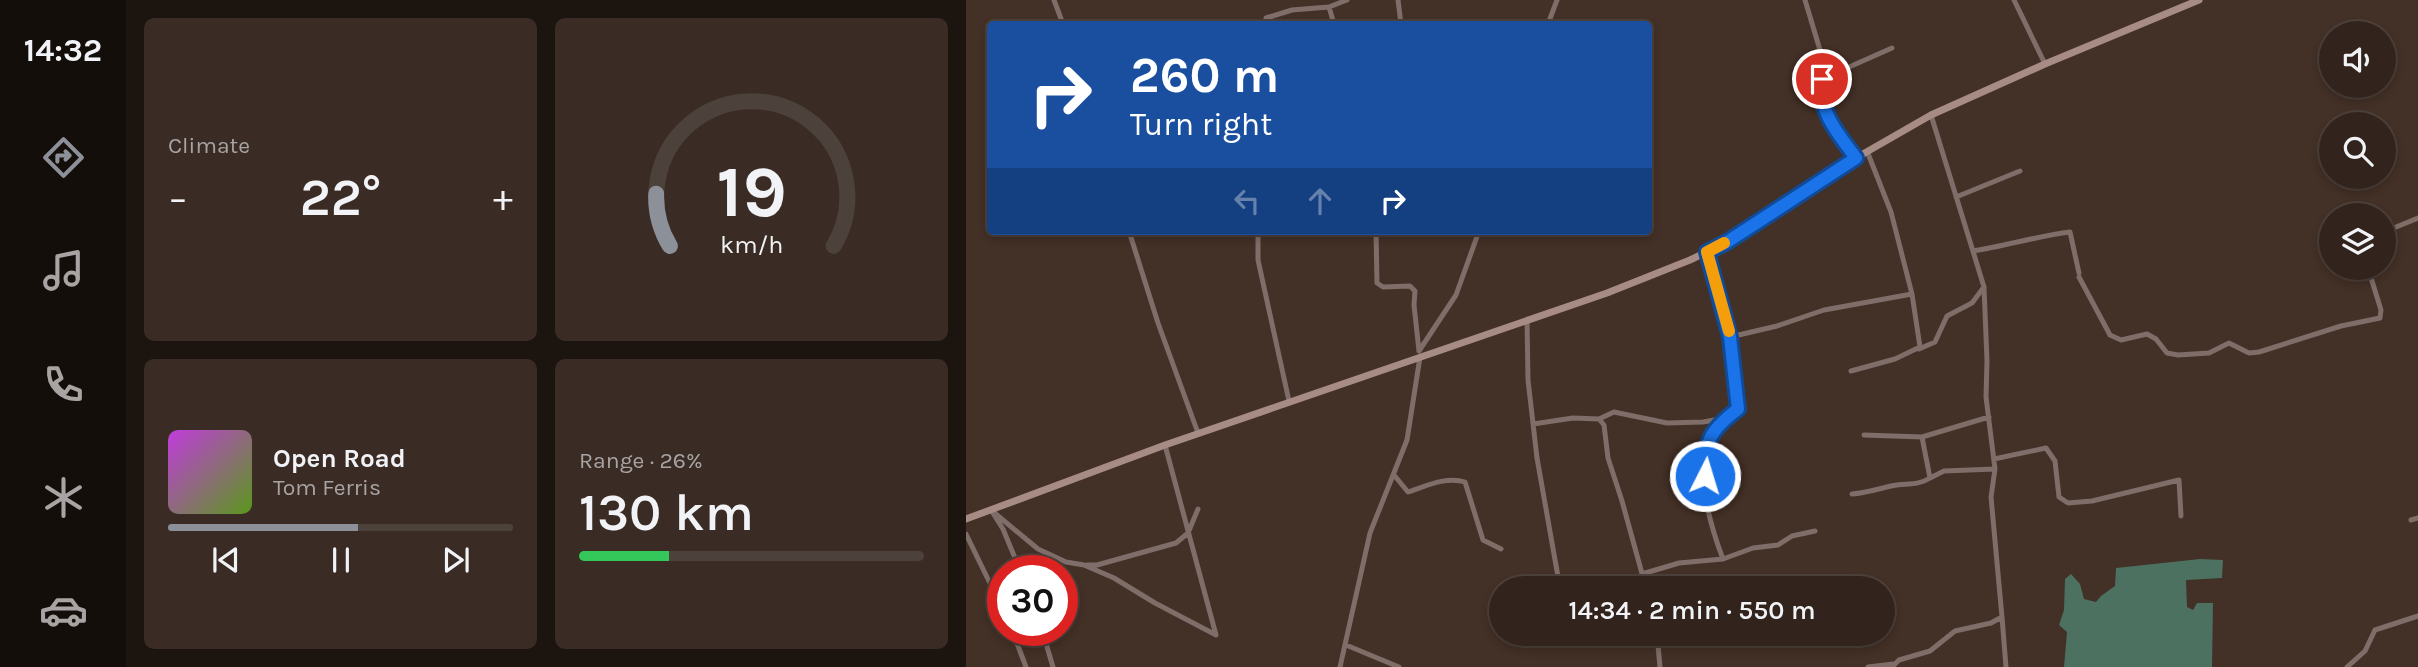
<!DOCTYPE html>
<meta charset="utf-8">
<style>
:root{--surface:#32241c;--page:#3a2c25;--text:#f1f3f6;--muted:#a8a4a3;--line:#4d413b;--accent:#8c9099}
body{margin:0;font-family:Karla,sans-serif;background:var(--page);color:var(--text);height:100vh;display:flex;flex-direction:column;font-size:26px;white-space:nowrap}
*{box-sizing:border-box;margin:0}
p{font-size:23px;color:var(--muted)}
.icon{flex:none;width:38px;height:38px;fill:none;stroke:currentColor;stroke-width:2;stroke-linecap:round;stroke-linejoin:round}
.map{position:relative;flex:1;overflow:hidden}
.side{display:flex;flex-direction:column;gap:18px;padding:18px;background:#1c140f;width:840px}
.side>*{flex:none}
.hud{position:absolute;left:21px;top:21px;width:665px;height:214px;border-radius:7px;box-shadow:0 4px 10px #0003,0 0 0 2px var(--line);background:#1a4fa0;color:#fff;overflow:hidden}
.fabs{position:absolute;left:1353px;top:21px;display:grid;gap:14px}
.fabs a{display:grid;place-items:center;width:77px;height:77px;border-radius:50%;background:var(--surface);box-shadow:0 4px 10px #0003,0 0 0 2px var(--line);font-size:35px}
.speed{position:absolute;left:21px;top:555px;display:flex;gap:14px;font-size:35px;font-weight:700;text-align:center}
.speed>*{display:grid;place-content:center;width:91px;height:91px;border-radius:50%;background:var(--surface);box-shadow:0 4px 10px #0003,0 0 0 2px var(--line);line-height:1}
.speed .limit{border:10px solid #d22;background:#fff;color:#111}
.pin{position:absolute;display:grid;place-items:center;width:60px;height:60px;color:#fff;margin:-30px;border:4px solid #fff;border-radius:50%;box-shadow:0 2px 7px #0007}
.me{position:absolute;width:77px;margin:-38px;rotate:5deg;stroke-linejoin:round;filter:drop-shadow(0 0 5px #0008)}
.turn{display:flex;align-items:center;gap:24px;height:147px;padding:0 28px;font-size:32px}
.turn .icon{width:91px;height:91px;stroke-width:2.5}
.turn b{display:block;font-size:49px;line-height:60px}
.lanes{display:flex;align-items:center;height:66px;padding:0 28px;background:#0003;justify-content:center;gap:35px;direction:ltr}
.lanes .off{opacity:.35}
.big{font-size:52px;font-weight:600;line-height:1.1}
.side .card{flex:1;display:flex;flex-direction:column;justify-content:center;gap:10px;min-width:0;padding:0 24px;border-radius:10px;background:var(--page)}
.side .dial{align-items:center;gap:0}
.dial svg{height:182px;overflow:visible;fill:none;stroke:var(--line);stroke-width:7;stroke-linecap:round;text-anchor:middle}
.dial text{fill:var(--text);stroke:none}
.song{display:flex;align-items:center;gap:21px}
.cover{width:84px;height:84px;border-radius:10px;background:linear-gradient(135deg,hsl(290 70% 55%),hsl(90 70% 35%))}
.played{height:7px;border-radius:4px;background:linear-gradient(90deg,var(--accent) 55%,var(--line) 55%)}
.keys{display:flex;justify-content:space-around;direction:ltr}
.heat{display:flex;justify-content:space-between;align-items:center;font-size:38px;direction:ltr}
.charge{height:10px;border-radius:5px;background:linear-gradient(90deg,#34c759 26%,var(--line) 0)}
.side .tiles{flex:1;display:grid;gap:18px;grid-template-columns:repeat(2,1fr)}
.trip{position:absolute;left:523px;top:576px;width:406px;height:70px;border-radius:35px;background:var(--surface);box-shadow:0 4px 10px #0003,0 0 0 2px var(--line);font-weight:600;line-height:70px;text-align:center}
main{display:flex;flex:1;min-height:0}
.dock{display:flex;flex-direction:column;width:126px;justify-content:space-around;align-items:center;background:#140e0b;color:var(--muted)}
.dock .icon{width:49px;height:49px}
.dock .selected{color:var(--accent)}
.dock b{font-size:32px;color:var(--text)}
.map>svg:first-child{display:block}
.forest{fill:#4c7160}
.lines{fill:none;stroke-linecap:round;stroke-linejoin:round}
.street{stroke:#7e6d68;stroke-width:5}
.secondary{stroke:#a68c84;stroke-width:7}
.route-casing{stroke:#114b97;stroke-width:18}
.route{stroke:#1a73e8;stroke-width:12}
.slow{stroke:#f59e0b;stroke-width:12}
</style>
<main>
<nav class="dock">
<b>14:32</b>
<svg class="icon selected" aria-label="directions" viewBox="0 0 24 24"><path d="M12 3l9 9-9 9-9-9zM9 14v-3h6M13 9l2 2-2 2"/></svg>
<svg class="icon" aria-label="music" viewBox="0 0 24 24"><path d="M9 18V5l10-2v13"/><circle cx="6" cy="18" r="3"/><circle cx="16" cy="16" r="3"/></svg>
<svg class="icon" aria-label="phone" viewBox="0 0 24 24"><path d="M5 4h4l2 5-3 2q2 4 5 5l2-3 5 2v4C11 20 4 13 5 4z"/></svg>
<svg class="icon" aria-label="climate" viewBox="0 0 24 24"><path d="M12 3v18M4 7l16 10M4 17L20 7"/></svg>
<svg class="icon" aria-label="car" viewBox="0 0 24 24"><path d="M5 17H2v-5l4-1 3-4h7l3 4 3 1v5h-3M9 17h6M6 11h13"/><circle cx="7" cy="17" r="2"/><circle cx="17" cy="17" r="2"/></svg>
</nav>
<section class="side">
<div class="tiles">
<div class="card"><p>Climate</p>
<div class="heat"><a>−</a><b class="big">22°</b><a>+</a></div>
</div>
<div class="card dial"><svg viewBox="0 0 100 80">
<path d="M14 69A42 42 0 1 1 86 69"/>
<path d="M14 69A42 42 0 0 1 8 46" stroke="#8c9099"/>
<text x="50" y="56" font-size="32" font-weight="700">19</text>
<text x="50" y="72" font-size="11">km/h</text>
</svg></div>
<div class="card">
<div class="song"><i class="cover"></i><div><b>Open Road</b><p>Tom Ferris</p></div></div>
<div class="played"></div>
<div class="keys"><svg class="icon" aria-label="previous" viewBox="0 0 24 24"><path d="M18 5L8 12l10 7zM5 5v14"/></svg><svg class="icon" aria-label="pause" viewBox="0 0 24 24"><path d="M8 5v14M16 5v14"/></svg><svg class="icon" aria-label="next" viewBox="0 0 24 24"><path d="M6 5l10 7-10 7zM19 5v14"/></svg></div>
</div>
<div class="card"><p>Range · 26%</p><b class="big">130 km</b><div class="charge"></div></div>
</div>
</section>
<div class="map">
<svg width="1452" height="667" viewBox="0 0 1452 667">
<rect width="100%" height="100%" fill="#433026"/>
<!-- forest -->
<path class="forest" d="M 1234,559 L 1257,560 L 1256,578 L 1220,580 L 1221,607 L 1227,610 L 1231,603 L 1247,603 L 1246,667 L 1098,667 L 1101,632 L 1093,625 L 1098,610 L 1099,579 L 1105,574 L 1114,584 L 1118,599 L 1130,602 L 1135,596 L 1149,586 L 1150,568 Z"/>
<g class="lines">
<!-- street -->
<path class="street" d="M 88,0 L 97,24
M 432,0 L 435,24
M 839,0 L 857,60 L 854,89 L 858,110 L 868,129 L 890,158
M 1048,0 L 1079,64
M 363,7 L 368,24
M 103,24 L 119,22 L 134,24
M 300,24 L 300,18 L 326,10 L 363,7 L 381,0
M 582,24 L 591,0
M 856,79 L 926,48
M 990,197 L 1054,171
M 163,231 L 192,323 L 232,433
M 292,231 L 292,260 L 323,401
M 410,231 L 411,283 L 417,287 L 444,286 L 449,291 L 448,305 L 453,351
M 1418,232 L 1452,218
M 1007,251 C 1040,246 1071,236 1104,232 L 1113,273
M 741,252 L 764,337 L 772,409 C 761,417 747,428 742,441 C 729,473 745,528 757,559
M 1113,277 L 1144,335 L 1155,340 L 1181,334 L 1190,339 L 1201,353 L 1212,355 L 1243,353 L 1263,343 L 1283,353 L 1293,352 L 1375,326 L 1414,318 L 1415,310 L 1402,268
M 561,320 L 562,380 L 571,458 L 594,588
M 764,337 L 811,326 L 858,310 L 946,294
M 953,349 L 969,342 L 981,316 L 1006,303 L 1018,287
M 453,351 L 490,295 L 513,231
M 885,371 L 929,359 L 954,347 L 946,294 L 925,212 L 901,151
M 633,419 L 648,412 L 701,423 L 737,422 L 760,418
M 567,424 L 607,418 L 633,419 L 638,425 L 642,458 L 656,501 L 680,588
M 898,435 L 956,437 L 1023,417
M 956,437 L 964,478 L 978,471 L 1029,469
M 1028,459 L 1080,448 L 1089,461 L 1093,497 L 1102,503 L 1126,501 L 1213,480 L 1215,516
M 428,475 L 442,492 C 460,486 481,476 499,482 L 517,540 L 535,549
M 886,494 C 900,493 912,489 925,486 C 939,483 952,486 964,478
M 1445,520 L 1452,518
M 0,534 L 37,610
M 121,565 L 131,565 L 210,543 L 222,533 L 232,509
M 54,570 L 37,529 L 25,510 L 72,549 L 100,562 L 118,565 L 148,578 L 189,603 L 250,635 L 199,445
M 676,574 L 713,563 L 757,559 L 787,548 L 812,545 L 826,536 L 849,531
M 1036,617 L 1040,667
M 46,630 L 60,667
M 76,630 L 87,667
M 691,634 L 694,667
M 380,645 L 433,667
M 374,667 L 404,533 L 441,440 L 454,357
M 902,667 L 927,664
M 926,667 L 933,660 L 964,651 L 989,631 L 1025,623 L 1036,617 L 1025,497 L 1029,469 L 1020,397 L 1021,361 L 1018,287 L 965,115
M 1381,667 L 1399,651 L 1409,630 L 1452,616"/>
<!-- secondary -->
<path class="secondary" d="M 0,519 L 199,445 L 641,293 L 724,260 L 761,242 L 890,158 L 965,115 L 1079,64 L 1233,0"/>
</g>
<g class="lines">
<!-- route casing -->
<g class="route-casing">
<path id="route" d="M 739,476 C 739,441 743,431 772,409 L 764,337 L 741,252 L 761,242 L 890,158 C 872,134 851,110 856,79"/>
</g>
<!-- route -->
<use href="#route" class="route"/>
<!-- slow -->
<path class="slow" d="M 758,243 L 741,252 L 763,331"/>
</g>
</svg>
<div class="fabs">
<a><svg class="icon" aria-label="sound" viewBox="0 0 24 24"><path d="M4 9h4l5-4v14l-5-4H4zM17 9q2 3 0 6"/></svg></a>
<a><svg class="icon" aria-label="search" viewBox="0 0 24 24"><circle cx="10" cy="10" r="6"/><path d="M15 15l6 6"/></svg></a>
<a><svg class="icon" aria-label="layers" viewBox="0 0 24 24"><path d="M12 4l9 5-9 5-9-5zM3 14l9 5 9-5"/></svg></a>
</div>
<div class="speed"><div class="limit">30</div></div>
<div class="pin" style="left:856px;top:79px;background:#d93025"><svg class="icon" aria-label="arrive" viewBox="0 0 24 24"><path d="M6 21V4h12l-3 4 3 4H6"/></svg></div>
<svg class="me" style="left:739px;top:476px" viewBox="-20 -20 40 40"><circle r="17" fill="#1a73e8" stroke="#fff" stroke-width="3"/><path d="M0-11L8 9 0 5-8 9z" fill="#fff"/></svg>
<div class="trip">14:34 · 2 min · 550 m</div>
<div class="hud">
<div class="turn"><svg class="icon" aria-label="right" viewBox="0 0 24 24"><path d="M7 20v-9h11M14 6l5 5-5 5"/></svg><div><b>260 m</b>Turn right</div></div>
<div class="lanes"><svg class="icon off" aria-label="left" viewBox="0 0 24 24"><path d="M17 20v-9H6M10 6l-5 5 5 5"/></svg><svg class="icon off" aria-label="ahead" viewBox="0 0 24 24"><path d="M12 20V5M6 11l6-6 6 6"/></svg><svg class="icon" aria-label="right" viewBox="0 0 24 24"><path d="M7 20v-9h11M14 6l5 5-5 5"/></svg></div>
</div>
</div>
</main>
